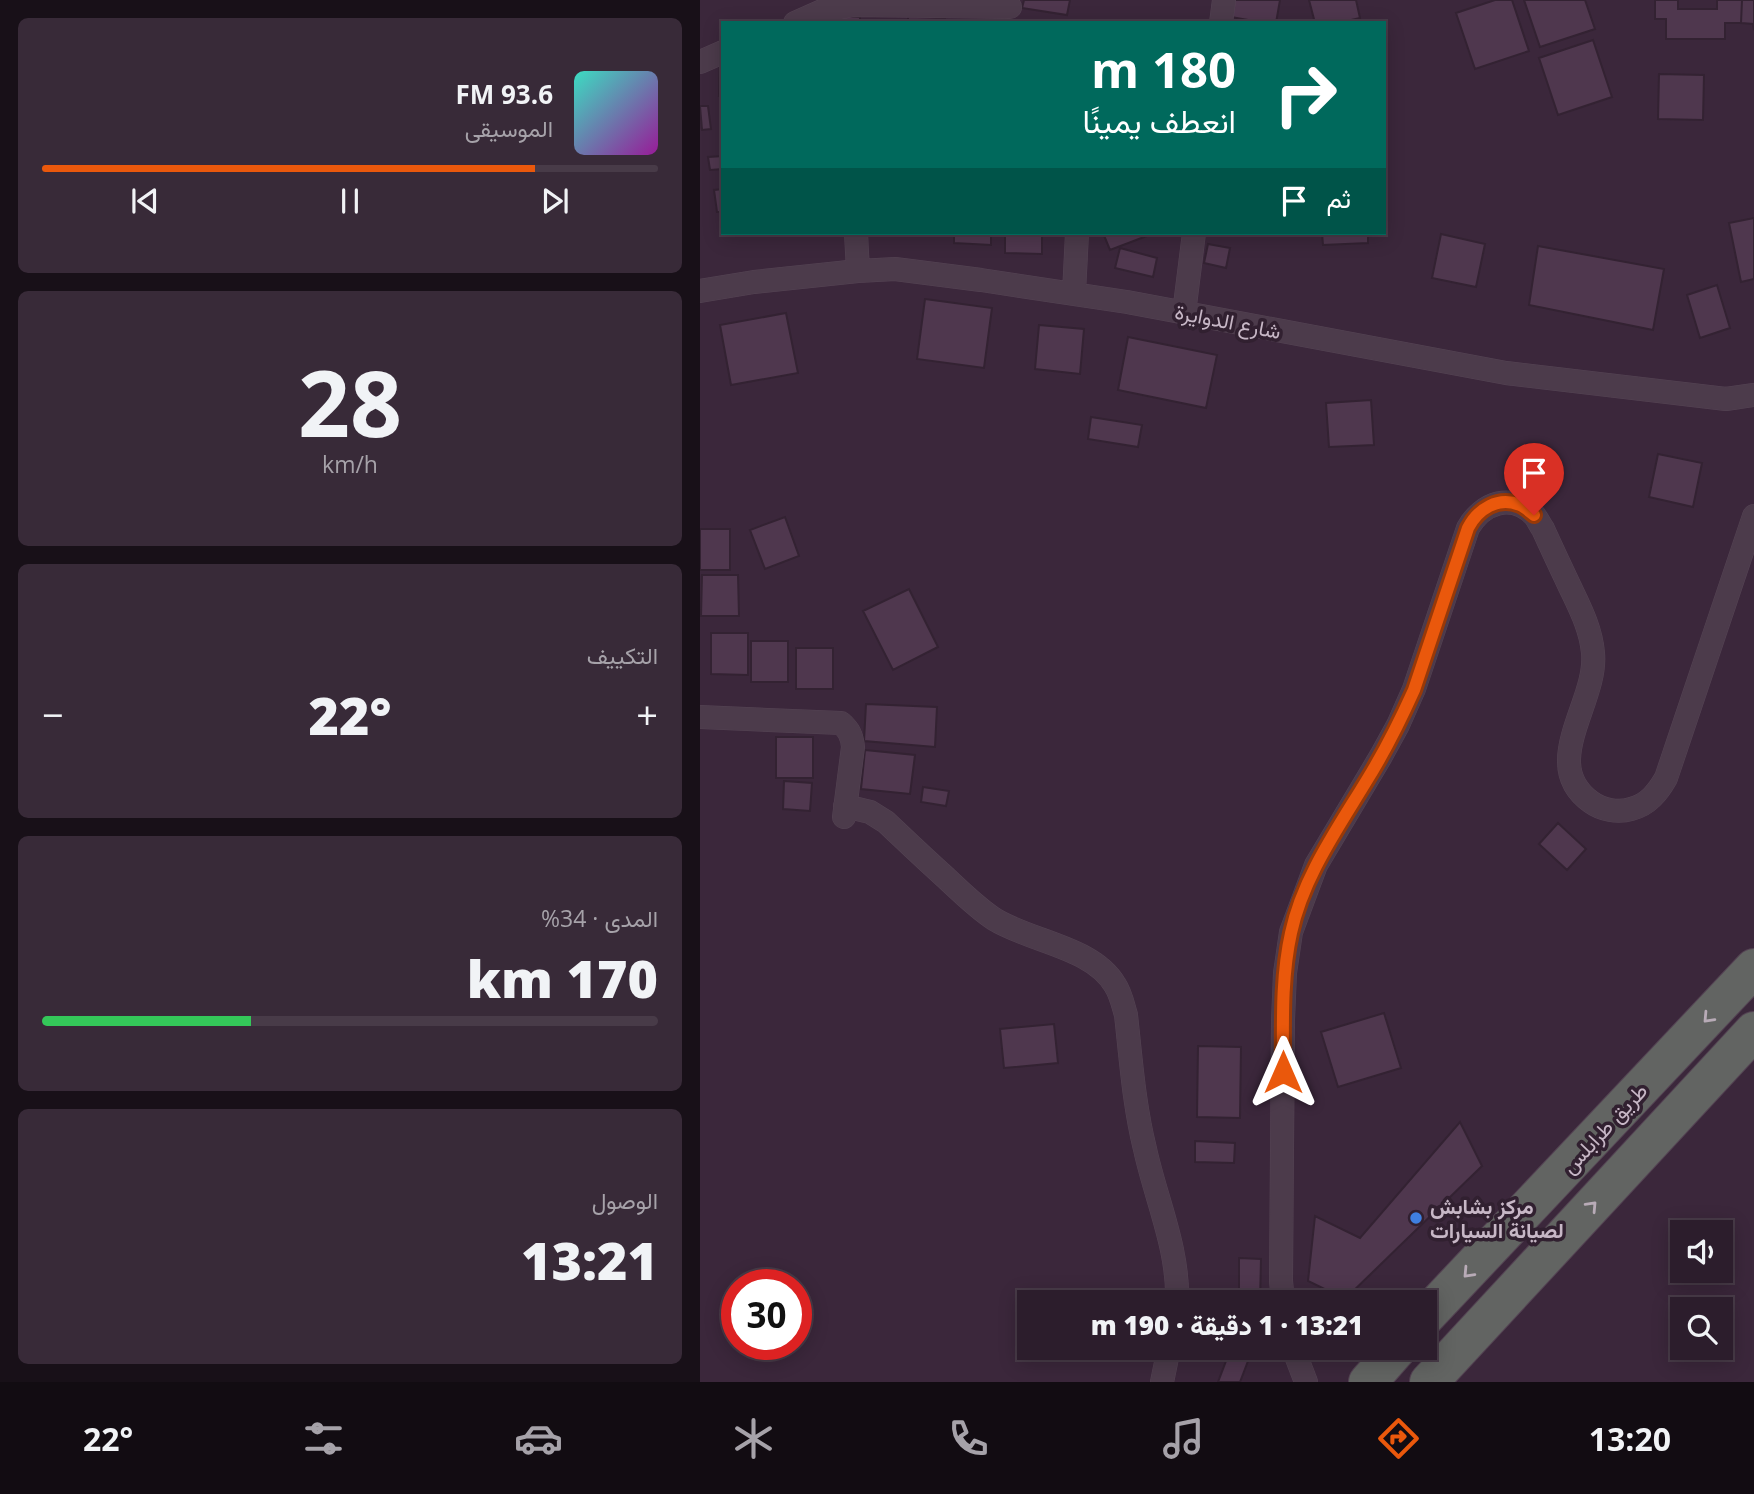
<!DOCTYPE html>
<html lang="ar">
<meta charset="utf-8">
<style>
:root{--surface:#2c1d2c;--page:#382a38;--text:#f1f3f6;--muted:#a6a2a9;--line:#483b48;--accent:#ea580c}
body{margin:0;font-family:"Open Sans",Vazirmatn,sans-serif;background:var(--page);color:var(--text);direction:rtl;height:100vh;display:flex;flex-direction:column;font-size:26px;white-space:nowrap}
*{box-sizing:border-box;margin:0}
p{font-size:23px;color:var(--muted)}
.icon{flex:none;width:38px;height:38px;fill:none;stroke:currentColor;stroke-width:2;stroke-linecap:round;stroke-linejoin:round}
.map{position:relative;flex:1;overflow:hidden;direction:ltr}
.side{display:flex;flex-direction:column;gap:18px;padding:18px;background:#181018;width:700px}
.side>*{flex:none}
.banner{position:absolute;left:21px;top:21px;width:665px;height:214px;border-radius:0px;box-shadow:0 4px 18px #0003,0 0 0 2px var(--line);direction:rtl;background:#00695c;color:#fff;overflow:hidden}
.tools{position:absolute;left:970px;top:1220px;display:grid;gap:14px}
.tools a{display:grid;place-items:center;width:63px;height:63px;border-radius:0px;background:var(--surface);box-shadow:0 4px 18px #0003,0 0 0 2px var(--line);font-size:35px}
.speed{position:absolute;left:21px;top:1269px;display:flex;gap:14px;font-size:35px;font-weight:700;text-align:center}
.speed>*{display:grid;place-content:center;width:91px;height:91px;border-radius:50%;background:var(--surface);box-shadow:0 4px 18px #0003,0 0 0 2px var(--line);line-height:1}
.speed .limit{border:10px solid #d22;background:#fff;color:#111}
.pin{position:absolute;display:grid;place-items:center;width:60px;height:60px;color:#fff;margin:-72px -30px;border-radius:50% 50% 50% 0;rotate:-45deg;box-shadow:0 0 7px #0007}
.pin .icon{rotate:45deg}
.me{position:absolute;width:77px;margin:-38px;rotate:0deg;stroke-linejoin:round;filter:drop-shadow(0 0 5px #0008)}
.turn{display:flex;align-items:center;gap:24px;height:147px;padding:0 35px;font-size:32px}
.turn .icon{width:91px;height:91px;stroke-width:2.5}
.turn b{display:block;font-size:49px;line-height:60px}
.then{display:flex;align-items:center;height:66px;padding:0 35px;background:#0003;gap:14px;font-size:26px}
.big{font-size:52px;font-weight:800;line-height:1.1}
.side .card{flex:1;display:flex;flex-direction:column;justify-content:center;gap:10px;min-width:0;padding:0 24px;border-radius:10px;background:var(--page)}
.side .dial{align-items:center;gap:0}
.dial b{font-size:91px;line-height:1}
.song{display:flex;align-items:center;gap:21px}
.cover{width:84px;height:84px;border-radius:10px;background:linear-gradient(135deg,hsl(170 70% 55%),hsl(300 70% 35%))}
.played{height:7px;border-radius:4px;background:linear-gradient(90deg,var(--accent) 80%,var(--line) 80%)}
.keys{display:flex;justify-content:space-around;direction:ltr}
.heat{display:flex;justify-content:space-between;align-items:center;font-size:38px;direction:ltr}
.charge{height:10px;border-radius:5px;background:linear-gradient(90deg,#34c759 34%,var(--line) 0)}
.trip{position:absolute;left:317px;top:1290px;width:420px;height:70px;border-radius:0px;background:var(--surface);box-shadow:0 4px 18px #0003,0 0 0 2px var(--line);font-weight:800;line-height:70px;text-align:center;direction:rtl}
.tabs{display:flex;height:112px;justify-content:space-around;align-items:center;background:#120c12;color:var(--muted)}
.tabs .icon{width:49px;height:49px}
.tabs .current{color:var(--accent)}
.tabs b{font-size:32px;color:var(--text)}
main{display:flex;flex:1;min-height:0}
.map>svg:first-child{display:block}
.building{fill:#4f374e;stroke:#332232;stroke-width:2}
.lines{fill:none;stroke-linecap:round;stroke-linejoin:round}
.minor-casing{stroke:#554454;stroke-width:24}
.trunk-casing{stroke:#544353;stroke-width:40}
.minor{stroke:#4c3b4b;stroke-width:23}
.trunk{stroke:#626462;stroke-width:38}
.oneway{stroke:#b8abb7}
.route-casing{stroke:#983908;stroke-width:18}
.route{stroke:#ea580c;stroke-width:12}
.shop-dot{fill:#3f7fe0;stroke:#312030;stroke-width:2.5}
.labels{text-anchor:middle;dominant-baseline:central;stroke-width:7;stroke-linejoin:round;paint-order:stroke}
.street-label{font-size:21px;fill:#c7b7c6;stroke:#312030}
.poi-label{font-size:21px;font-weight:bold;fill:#c7b7c6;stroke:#312030;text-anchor:start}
</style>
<main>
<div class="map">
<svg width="1054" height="1382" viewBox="0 0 1054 1382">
<rect width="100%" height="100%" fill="#3b273b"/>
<!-- building -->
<path class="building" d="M 324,0 L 370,0 L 367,15 L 322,8 Z
M 534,0 L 580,0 L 576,23 L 565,23 L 531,17 Z
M 609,0 L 656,0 L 660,18 L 638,23 L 615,23 Z
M 795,0 L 812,0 L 829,51 L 775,69 L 756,13 Z
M 824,0 L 885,0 L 895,29 L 840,47 Z
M 955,0 L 978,0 L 978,9 L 1017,9 L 1017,0 L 1042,0 L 1041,23 L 1025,23 L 1025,39 L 966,39 L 966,19 L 955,19 Z
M 1042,0 L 1054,0 L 1054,30 L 1053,24 L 1041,23 Z
M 123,15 L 160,17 L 160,23 L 123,23 Z
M 208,17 L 245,18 L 245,23 L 208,23 Z
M 893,40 L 912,97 L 858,115 L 839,58 Z
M 20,55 L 23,55 L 23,96 L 19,96 Z
M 959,74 L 1004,75 L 1003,120 L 958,119 Z
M 0,106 L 8,106 L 11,129 L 2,130 Z
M 23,156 L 23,169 L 10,170 L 8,157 Z
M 23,189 L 23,212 L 17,212 L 14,190 Z
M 1054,218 L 1054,279 L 1041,282 L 1029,223 Z
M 187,233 L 224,233 L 224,236 L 187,235 Z
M 254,233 L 291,233 L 291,245 L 254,243 Z
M 305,233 L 342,233 L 342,254 L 305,253 Z
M 403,233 L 452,233 L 452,234 L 410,250 Z
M 622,233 L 668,233 L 668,243 L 623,245 Z
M 741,234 L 785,244 L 776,287 L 732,278 Z
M 508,244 L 530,248 L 526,268 L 504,263 Z
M 838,246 L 964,269 L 953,330 L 829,305 Z
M 420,248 L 457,258 L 453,277 L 415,268 Z
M 1017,285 L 1030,328 L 1000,338 L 987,295 Z
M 225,299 L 292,308 L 284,368 L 217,359 Z
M 86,313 L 98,373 L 31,385 L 20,325 Z
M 339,325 L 384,329 L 380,374 L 335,369 Z
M 428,337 L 517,355 L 506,408 L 418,390 Z
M 671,400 L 674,445 L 629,447 L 626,403 Z
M 391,417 L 442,425 L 438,447 L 388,439 Z
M 958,454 L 1002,463 L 993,507 L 949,497 Z
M 85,517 L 99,556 L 65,569 L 50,530 Z
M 0,529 L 30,529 L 30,570 L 0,570 Z
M 2,575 L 38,575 L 39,616 L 1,616 Z
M 209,589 L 238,647 L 193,670 L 163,611 Z
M 11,633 L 48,633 L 48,675 L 11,674 Z
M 51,641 L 88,641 L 88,682 L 51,682 Z
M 96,648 L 133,648 L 133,689 L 96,689 Z
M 166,704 L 237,707 L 235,747 L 164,741 Z
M 76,737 L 113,737 L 113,778 L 76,778 Z
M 165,750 L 215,755 L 210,794 L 161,789 Z
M 84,781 L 112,783 L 110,811 L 83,809 Z
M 223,787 L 249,791 L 246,806 L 221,802 Z
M 858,823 L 886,849 L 867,870 L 839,844 Z
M 684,1013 L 701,1068 L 638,1087 L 621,1032 Z
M 354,1024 L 358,1063 L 304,1068 L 300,1029 Z
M 498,1046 L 541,1047 L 540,1118 L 497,1117 Z
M 760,1122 L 782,1166 L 645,1299 L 608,1281 L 615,1216 L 660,1238 Z
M 495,1141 L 535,1143 L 534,1163 L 495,1162 Z
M 539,1258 L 561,1259 L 560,1302 L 539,1302 Z
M 531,1348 L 553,1348 L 540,1382 L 518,1382 Z"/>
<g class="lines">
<!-- minor casing -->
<g class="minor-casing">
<path id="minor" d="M 95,23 L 122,11 L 153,5 L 310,7
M 521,23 L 524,0
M 0,62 L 23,52
M 156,233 L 158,271
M 0,291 L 54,282 L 158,271 L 195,269 L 281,280 L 427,302 L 806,373 L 1026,399 L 1054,395
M 374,293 L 377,233
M 484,313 L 494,233
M 0,717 L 141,723 C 149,730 152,736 153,747 L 144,817
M 145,806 L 170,812 L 186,822 C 206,841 225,859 245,877 C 261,892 276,907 294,919 C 331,942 393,947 415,985 C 421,994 423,1005 426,1015 C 431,1060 434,1105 445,1149 C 456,1200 479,1249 477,1302
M 583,1302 L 581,1281 L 583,1020 L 585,973 L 591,932 L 616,865 L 681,756 L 698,725 L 714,689 L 768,528 C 782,503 812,492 834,515 C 837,518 840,525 843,529 C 852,549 861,568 870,587 C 880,608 891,629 893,653 C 898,702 838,764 891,802 C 902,810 918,813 931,809 C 948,805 958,792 966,778 L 1054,516
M 593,1348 L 606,1382
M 462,1382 L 469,1348"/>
</g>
<!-- trunk casing -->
<g class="trunk-casing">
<path id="trunk" d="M 724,1318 L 1054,968
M 668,1382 L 698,1348
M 729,1382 L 1054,1031"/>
</g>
<!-- minor -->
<use href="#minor" class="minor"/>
<!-- trunk -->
<use href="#trunk" class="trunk"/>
</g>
<!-- one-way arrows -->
<defs><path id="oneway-chevron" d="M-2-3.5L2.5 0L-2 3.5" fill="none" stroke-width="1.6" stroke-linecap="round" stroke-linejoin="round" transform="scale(1.75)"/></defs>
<g class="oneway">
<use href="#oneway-chevron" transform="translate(1008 1018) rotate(133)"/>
<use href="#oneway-chevron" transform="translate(892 1206) rotate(-47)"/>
<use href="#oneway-chevron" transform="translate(768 1273) rotate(133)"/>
</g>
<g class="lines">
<!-- route casing -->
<g class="route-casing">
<path id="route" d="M 583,1072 C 583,1026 581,978 591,933 C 603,877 638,828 667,780 C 685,751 700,721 714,690 L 768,528 C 778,509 798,496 820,505 C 825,507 830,512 834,515"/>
</g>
<!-- route -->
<use href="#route" class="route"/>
</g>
<!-- markers -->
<circle class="shop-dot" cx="716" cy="1218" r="7"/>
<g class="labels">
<!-- street labels -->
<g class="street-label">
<text transform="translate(528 321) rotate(11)">شارع الدوايرة</text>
<text transform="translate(904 1128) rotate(-47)">طريق طرابلس</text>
</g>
<!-- poi labels -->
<g class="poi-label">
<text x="730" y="1206">مركز بشابش<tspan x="730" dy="24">لصيانة السيارات</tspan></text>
</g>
</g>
</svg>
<div class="tools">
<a><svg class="icon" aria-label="sound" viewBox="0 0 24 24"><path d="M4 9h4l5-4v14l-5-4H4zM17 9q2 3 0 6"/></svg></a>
<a><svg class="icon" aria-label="search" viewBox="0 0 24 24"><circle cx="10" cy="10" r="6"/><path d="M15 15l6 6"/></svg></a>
</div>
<div class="speed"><div class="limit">30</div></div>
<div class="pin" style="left:834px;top:515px;background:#d93025"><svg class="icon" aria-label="arrive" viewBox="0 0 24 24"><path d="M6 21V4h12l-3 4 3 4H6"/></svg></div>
<svg class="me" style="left:583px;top:1072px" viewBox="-20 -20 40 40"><path d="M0-17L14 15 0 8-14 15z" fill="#ea580c" stroke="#fff" stroke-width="4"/></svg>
<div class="trip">13:21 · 1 دقيقة · 190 m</div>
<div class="banner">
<div class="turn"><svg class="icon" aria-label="right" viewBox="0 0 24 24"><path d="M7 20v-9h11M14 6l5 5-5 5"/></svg><div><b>180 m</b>انعطف يمينًا</div></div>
<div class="then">ثم<svg class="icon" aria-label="arrive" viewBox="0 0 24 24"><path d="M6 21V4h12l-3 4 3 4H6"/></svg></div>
</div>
</div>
<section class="side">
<div class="card">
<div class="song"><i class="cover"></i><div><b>93.6 FM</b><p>الموسيقى</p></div></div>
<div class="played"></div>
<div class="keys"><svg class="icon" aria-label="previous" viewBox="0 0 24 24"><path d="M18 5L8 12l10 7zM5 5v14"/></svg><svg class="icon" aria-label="pause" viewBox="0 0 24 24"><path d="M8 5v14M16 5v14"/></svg><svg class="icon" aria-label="next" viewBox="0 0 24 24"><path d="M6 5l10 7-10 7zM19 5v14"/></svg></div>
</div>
<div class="card dial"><b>28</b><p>km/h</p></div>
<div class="card"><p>التكييف</p>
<div class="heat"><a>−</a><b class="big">22°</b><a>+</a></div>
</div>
<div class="card"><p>المدى · 34%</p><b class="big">170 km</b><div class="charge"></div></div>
<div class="card"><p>الوصول</p><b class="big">13:21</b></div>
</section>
</main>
<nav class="tabs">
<b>13:20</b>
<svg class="icon current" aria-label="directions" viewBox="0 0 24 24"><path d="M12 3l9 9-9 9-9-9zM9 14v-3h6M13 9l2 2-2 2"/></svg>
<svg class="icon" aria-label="music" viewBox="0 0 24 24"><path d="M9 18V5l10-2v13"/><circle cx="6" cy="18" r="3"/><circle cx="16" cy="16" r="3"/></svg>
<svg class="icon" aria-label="phone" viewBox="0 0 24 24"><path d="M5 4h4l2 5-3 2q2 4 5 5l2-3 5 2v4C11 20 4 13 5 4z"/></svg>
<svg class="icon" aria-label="climate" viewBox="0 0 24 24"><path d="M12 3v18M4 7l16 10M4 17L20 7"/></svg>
<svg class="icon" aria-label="car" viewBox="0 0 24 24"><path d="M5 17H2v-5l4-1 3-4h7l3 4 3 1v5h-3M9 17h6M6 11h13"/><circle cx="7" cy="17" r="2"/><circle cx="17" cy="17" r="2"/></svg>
<svg class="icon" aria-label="filters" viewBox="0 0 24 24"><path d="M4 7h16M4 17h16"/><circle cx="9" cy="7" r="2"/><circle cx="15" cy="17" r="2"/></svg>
<b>22°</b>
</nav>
